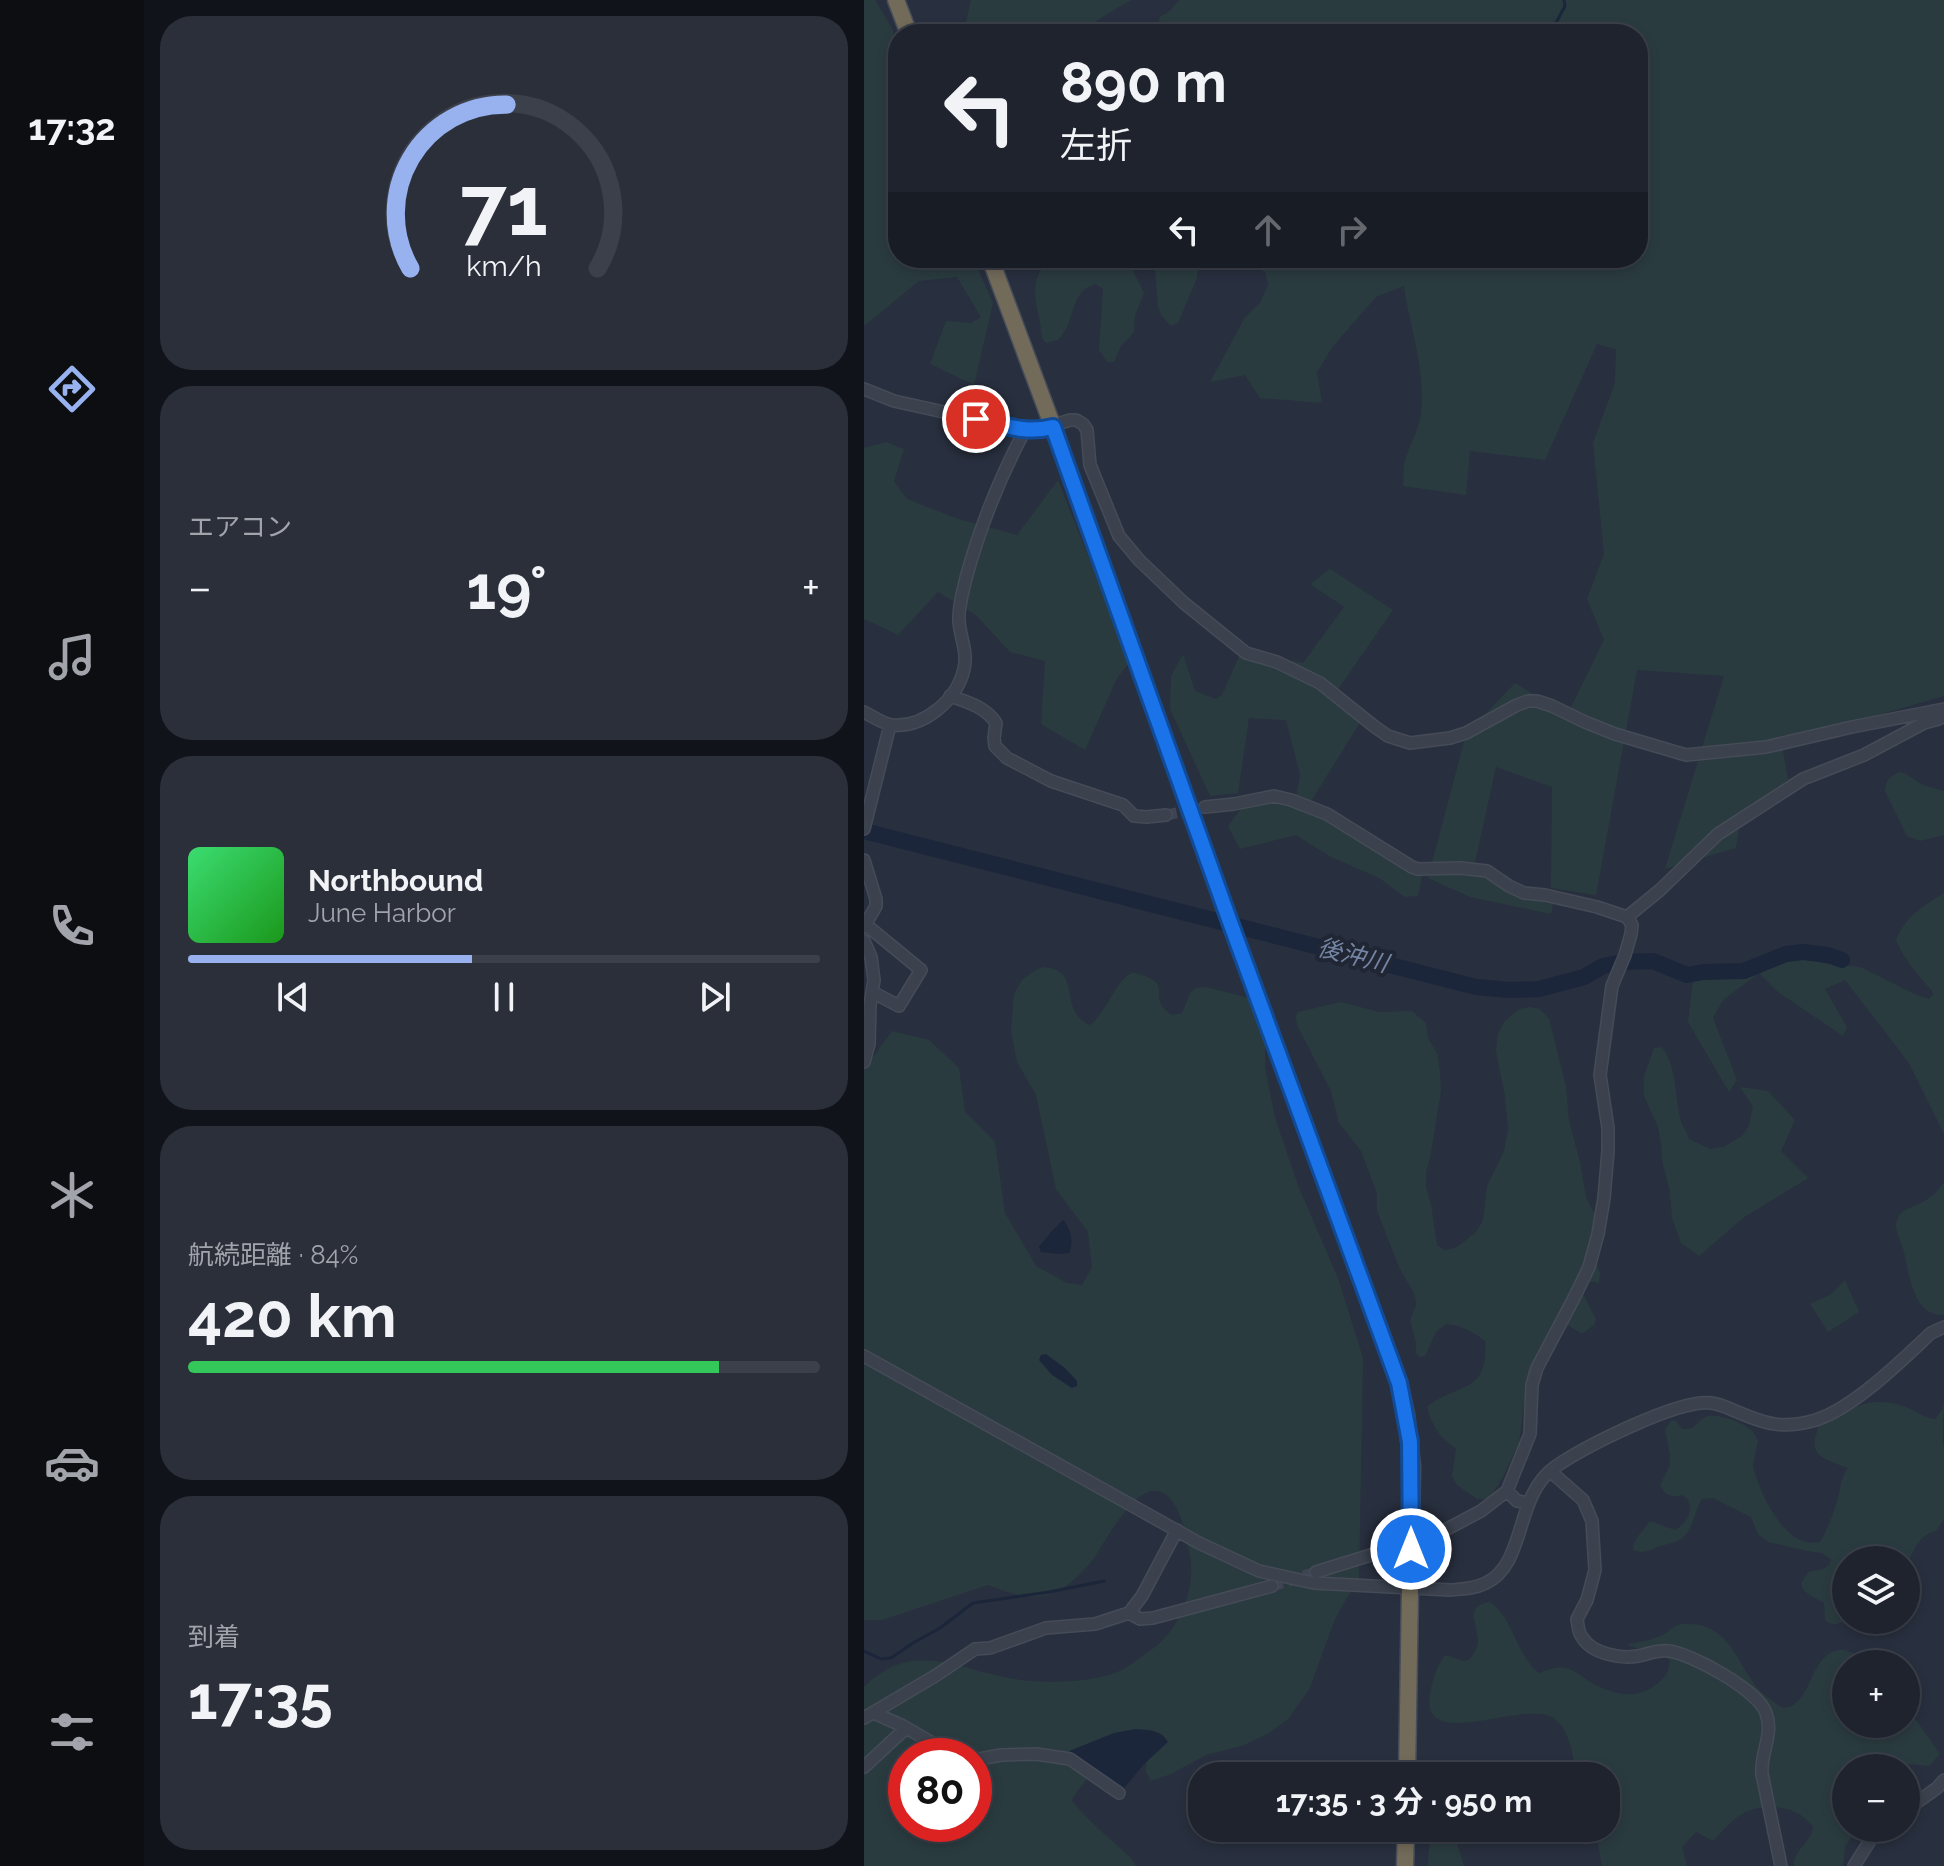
<!DOCTYPE html>
<html lang="ja">
<meta charset="utf-8">
<style>
:root{--surface:#1e232e;--page:#2b2f3a;--text:#f1f3f6;--muted:#a1a4aa;--line:#3c404a;--accent:#97b2ef}
body{margin:0;font-family:Raleway,"Noto Sans JP",sans-serif;background:var(--page);color:var(--text);height:100vh;display:flex;flex-direction:column;font-size:30px;white-space:nowrap}
*{box-sizing:border-box;margin:0}
p{font-size:26px;color:var(--muted)}
.icon{flex:none;width:44px;height:44px;fill:none;stroke:currentColor;stroke-width:2;stroke-linecap:round;stroke-linejoin:round}
.map{position:relative;flex:1;overflow:hidden}
.side{display:flex;flex-direction:column;gap:16px;padding:16px;background:#101319;width:720px}
.side>*{flex:none}
.hud{position:absolute;left:24px;top:24px;width:760px;height:244px;border-radius:32px;box-shadow:0 4px 12px #0003,0 0 0 2px var(--line);background:#1e232e;color:var(--text);overflow:hidden}
.buttons{position:absolute;left:968px;top:1546px;display:grid;gap:16px}
.buttons a{display:grid;place-items:center;width:88px;height:88px;border-radius:50%;background:var(--surface);box-shadow:0 4px 12px #0003,0 0 0 2px var(--line);font-size:40px}
.speed{position:absolute;left:24px;top:1738px;display:flex;gap:16px;font-size:40px;font-weight:700;text-align:center}
.speed>*{display:grid;place-content:center;width:104px;height:104px;border-radius:50%;background:var(--surface);box-shadow:0 4px 12px #0003,0 0 0 2px var(--line);line-height:1}
.speed .limit{border:12px solid #d22;background:#fff;color:#111}
.pin{position:absolute;display:grid;place-items:center;width:68px;height:68px;color:#fff;margin:-34px;border:4px solid #fff;border-radius:50%;box-shadow:0 2px 8px #0007}
.me{position:absolute;width:88px;margin:-44px;rotate:0deg;stroke-linejoin:round;filter:drop-shadow(0 0 6px #0008)}
.turn{display:flex;align-items:center;gap:28px;height:168px;padding:0 40px;font-size:36px}
.turn .icon{width:104px;height:104px;stroke-width:2.5}
.turn b{display:block;font-size:56px;line-height:68px}
.lanes{display:flex;align-items:center;height:76px;padding:0 40px;background:#0003;justify-content:center;gap:40px;direction:ltr}
.lanes .off{opacity:.35}
.big{font-size:60px;font-weight:700;line-height:1.1}
.side .widget{flex:1;display:flex;flex-direction:column;justify-content:center;gap:12px;min-width:0;padding:0 28px;border-radius:32px;background:var(--page)}
.side .dial{align-items:center;gap:0}
.dial svg{height:208px;overflow:visible;fill:none;stroke:var(--line);stroke-width:7;stroke-linecap:round;text-anchor:middle}
.dial text{fill:var(--text);stroke:none}
.song{display:flex;align-items:center;gap:24px}
.cover{width:96px;height:96px;border-radius:12px;background:linear-gradient(135deg,hsl(140 70% 55%),hsl(120 70% 35%))}
.played{height:8px;border-radius:4px;background:linear-gradient(90deg,var(--accent) 45%,var(--line) 45%)}
.keys{display:flex;justify-content:space-around;direction:ltr}
.heat{display:flex;justify-content:space-between;align-items:center;font-size:44px;direction:ltr}
.charge{height:12px;border-radius:6px;background:linear-gradient(90deg,#34c759 84%,var(--line) 0)}
.trip{position:absolute;left:324px;top:1762px;width:432px;height:80px;border-radius:32px;background:var(--surface);box-shadow:0 4px 12px #0003,0 0 0 2px var(--line);font-weight:700;line-height:80px;text-align:center}
main{display:flex;flex:1;min-height:0}
.dock{display:flex;flex-direction:column;width:144px;justify-content:space-around;align-items:center;background:#0c0e12;color:var(--muted)}
.dock .icon{width:56px;height:56px}
.dock .current{color:var(--accent)}
.dock b{font-size:36px;color:var(--text)}
.map>svg:first-child{display:block}
.green{fill:#2a3b3f;fill-rule:evenodd}
.water{fill:#1b263b}
.lines{fill:none;stroke-linecap:round;stroke-linejoin:round}
.stream{stroke:#1b263b;stroke-width:3}
.river{stroke:#1b263b;stroke-width:16}
.minor-tunnel{stroke:#3e4453;stroke-width:11;stroke-dasharray:11 5.5;stroke-linecap:butt}
.minor-casing{stroke:#454b57;stroke-width:14}
.highway-casing{stroke:#464c59;stroke-width:19}
.minor{stroke:#3b424e;stroke-width:11}
.highway{stroke:#736b59;stroke-width:16}
.route-casing{stroke:#114b97;stroke-width:20}
.route{stroke:#1a73e8;stroke-width:14}
.labels{text-anchor:middle;dominant-baseline:central;stroke-width:8;stroke-linejoin:round;paint-order:stroke}
.water-label{font-size:24px;font-style:italic;fill:#7485a4;stroke:#202633}
</style>
<main>
<nav class="dock">
<b>17:32</b>
<svg class="icon current" aria-label="directions" viewBox="0 0 24 24"><path d="M12 3l9 9-9 9-9-9zM9 14v-3h6M13 9l2 2-2 2"/></svg>
<svg class="icon" aria-label="music" viewBox="0 0 24 24"><path d="M9 18V5l10-2v13"/><circle cx="6" cy="18" r="3"/><circle cx="16" cy="16" r="3"/></svg>
<svg class="icon" aria-label="phone" viewBox="0 0 24 24"><path d="M5 4h4l2 5-3 2q2 4 5 5l2-3 5 2v4C11 20 4 13 5 4z"/></svg>
<svg class="icon" aria-label="climate" viewBox="0 0 24 24"><path d="M12 3v18M4 7l16 10M4 17L20 7"/></svg>
<svg class="icon" aria-label="car" viewBox="0 0 24 24"><path d="M5 17H2v-5l4-1 3-4h7l3 4 3 1v5h-3M9 17h6M6 11h13"/><circle cx="7" cy="17" r="2"/><circle cx="17" cy="17" r="2"/></svg>
<svg class="icon" aria-label="filters" viewBox="0 0 24 24"><path d="M4 7h16M4 17h16"/><circle cx="9" cy="7" r="2"/><circle cx="15" cy="17" r="2"/></svg>
</nav>
<section class="side">
<div class="widget dial"><svg viewBox="0 0 100 80">
<path d="M14 69A42 42 0 1 1 86 69"/>
<path d="M14 69A42 42 0 0 1 51 6" stroke="#97b2ef"/>
<text x="50" y="56" font-size="32" font-weight="700">71</text>
<text x="50" y="72" font-size="11">km/h</text>
</svg></div>
<div class="widget"><p>エアコン</p>
<div class="heat"><a>−</a><b class="big">19°</b><a>+</a></div>
</div>
<div class="widget">
<div class="song"><i class="cover"></i><div><b>Northbound</b><p>June Harbor</p></div></div>
<div class="played"></div>
<div class="keys"><svg class="icon" aria-label="previous" viewBox="0 0 24 24"><path d="M18 5L8 12l10 7zM5 5v14"/></svg><svg class="icon" aria-label="pause" viewBox="0 0 24 24"><path d="M8 5v14M16 5v14"/></svg><svg class="icon" aria-label="next" viewBox="0 0 24 24"><path d="M6 5l10 7-10 7zM19 5v14"/></svg></div>
</div>
<div class="widget"><p>航続距離 · 84%</p><b class="big">420 km</b><div class="charge"></div></div>
<div class="widget"><p>到着</p><b class="big">17:35</b></div>
</section>
<div class="map">
<svg width="1080" height="1866" viewBox="0 0 1080 1866">
<rect width="100%" height="100%" fill="#282f3e"/>
<!-- green -->
<path class="green" d="M 0,0 L 11,0 L 29,30 L 34,73 L 34,258 L 109,258 L 129,303 L 110,385 L 66,364 L 82,321 L 107,323 L 117,317 L 93,277 L 55,281 L 0,326 Z
M 107,0 L 267,0 C 251,10 232,18 220,34 L 99,34 Z
M 315,0 L 1080,0 L 1080,696 L 990,722 L 917,739 L 924,780 L 877,812 L 872,848 L 801,869 L 860,676 L 773,670 L 732,895 L 687,888 L 688,787 L 632,767 L 610,867 L 648,894 L 690,899 L 687,914 L 606,897 L 564,878 L 602,734 L 651,683 L 703,715 L 740,640 L 723,599 L 740,554 L 729,443 L 751,383 L 752,349 L 733,344 L 681,460 L 606,451 L 602,495 L 539,486 C 540,478 539,469 541,461 C 545,445 555,430 557,414 C 562,370 546,329 540,286 L 512,297 L 469,346 L 453,372 L 458,403 L 396,398 L 381,375 L 346,382 L 380,319 L 396,303 L 404,285 L 401,272 L 381,263 L 362,258 L 774,258 L 774,34 L 295,34 L 293,30 L 296,17 L 306,11 Z
M 181,258 L 259,258 L 267,267 L 280,293 L 271,315 L 270,332 L 257,346 L 250,362 L 243,362 L 235,350 L 239,289 L 232,284 C 209,290 211,311 202,329 C 200,333 197,336 194,340 L 182,343 L 178,338 C 177,319 169,302 172,283 C 173,274 180,268 181,258 Z
M 290,258 L 337,258 L 335,260 L 333,278 L 314,323 L 307,326 L 297,315 L 294,306 Z
M 22,442 L 40,449 L 30,481 L 43,499 L 94,519 L 153,535 L 194,480 L 266,662 L 253,678 L 221,750 L 177,724 L 181,661 L 146,652 L 112,615 L 74,592 L 34,635 L 0,619 L 0,448 Z
M 466,569 L 529,610 L 473,691 L 497,721 L 444,806 L 558,875 L 554,896 L 541,897 L 515,878 L 467,857 L 432,835 L 376,849 L 364,826 L 387,796 L 428,798 L 433,794 L 436,774 L 422,720 L 385,718 L 374,793 L 346,796 L 306,709 L 307,676 L 319,654 L 331,691 L 352,699 L 358,695 L 376,654 L 352,631 L 356,625 L 395,654 L 439,663 L 480,607 L 446,584 Z
M 1035,772 L 1042,774 L 1059,785 L 1080,791 L 1080,835 L 1056,841 L 1043,836 L 1021,791 C 1022,780 1025,777 1035,772 Z
M 1080,893 L 1080,1134 L 1045,1063 L 981,980 L 961,989 L 983,1027 L 979,1036 L 914,992 L 895,973 L 859,1000 L 849,1018 L 873,1080 L 865,1092 L 824,1022 L 829,981 L 871,977 L 924,959 L 948,960 L 958,963 L 996,967 L 1052,995 L 1065,999 L 1069,994 L 1068,991 C 1054,974 1040,960 1032,940 C 1041,917 1060,905 1080,893 Z
M 179,967 C 220,970 193,1009 225,1025 C 241,1017 254,975 269,973 C 273,973 277,975 281,976 C 304,986 290,992 298,1006 C 299,1008 306,1014 307,1015 L 318,1013 L 326,993 L 332,988 L 342,987 L 385,998 L 401,1037 L 401,1067 L 411,1118 L 435,1188 L 474,1278 L 499,1358 L 495,1581 L 484,1596 L 471,1619 L 445,1690 L 424,1719 L 405,1733 L 380,1745 L 342,1755 L 307,1774 L 287,1781 L 282,1772 L 283,1756 L 225,1776 L 207,1800 L 226,1821 L 266,1857 L 272,1866 L 0,1866 L 0,1687 L 2,1685 C 11,1677 21,1669 32,1665 C 70,1651 113,1674 151,1679 C 181,1684 226,1683 253,1672 C 264,1668 274,1659 284,1652 C 317,1631 335,1584 324,1546 C 321,1535 319,1521 314,1511 C 286,1453 246,1535 230,1558 C 219,1572 205,1587 188,1593 C 167,1602 144,1592 124,1585 L 18,1620 L 0,1620 L 0,1059 L 10,1056 L 28,1031 L 65,1040 L 95,1068 L 101,1112 L 131,1142 L 141,1213 L 172,1266 L 203,1283 L 218,1285 L 228,1267 L 224,1232 L 192,1189 L 172,1095 L 153,1062 L 147,1031 L 150,994 L 158,980 L 170,971 ZM 42,1756 L 110,1756 L 110,1824 L 42,1824 Z
M 477,1002 L 515,1012 L 548,1011 L 562,1023 L 564,1038 L 574,1055 L 576,1073 L 577,1091 L 566,1159 L 562,1172 L 562,1187 L 567,1204 L 573,1245 L 581,1250 L 591,1248 L 601,1241 L 611,1233 L 619,1221 L 623,1186 L 640,1151 L 644,1129 L 641,1096 L 632,1051 L 634,1034 L 640,1022 L 655,1009 L 666,1007 L 676,1009 L 685,1019 L 702,1087 L 705,1121 L 716,1162 L 722,1198 L 732,1216 L 730,1258 L 736,1273 L 735,1283 L 722,1281 L 717,1290 L 732,1319 L 730,1325 L 718,1334 L 704,1325 L 693,1324 L 664,1376 L 655,1443 L 639,1477 L 625,1499 L 613,1499 L 593,1485 L 588,1476 L 592,1449 C 576,1438 568,1426 563,1407 C 593,1382 625,1395 621,1341 C 609,1332 598,1325 582,1324 L 572,1332 L 561,1356 L 556,1357 L 552,1353 L 552,1343 L 546,1320 L 552,1305 L 551,1295 L 535,1267 L 513,1211 L 513,1193 L 497,1151 L 475,1123 L 467,1091 L 433,1025 L 432,1016 L 434,1012 Z
M 798,1047 C 814,1069 810,1096 817,1121 C 819,1127 823,1133 825,1139 L 846,1149 L 859,1147 L 878,1136 L 885,1126 L 889,1106 L 876,1087 L 904,1091 L 931,1120 L 917,1151 L 944,1178 L 879,1218 L 835,1256 L 817,1243 L 808,1218 L 806,1192 L 799,1165 L 797,1144 L 794,1127 L 780,1096 L 780,1076 L 790,1048 Z
M 1080,1182 L 1080,1315 C 1049,1317 1045,1273 1040,1252 C 1037,1238 1027,1229 1035,1216 C 1041,1207 1054,1206 1062,1200 C 1069,1196 1075,1189 1080,1182 Z
M 981,1280 L 995,1312 L 964,1332 L 946,1304 L 966,1295 Z
M 1080,1401 C 1080,1416 1077,1436 1080,1449 L 1080,1519 L 1072,1531 C 1054,1535 1049,1552 1042,1568 L 1042,1560 L 1030,1560 L 1025,1557 L 1018,1560 L 982,1560 L 982,1619 C 976,1625 967,1626 961,1620 L 960,1603 C 952,1598 939,1594 937,1584 L 944,1572 C 953,1570 966,1570 967,1559 L 958,1553 L 943,1551 L 904,1542 L 894,1534 L 887,1517 L 849,1498 L 838,1499 C 830,1511 830,1529 817,1539 C 810,1544 801,1544 793,1547 C 784,1551 780,1554 769,1550 C 768,1540 780,1531 785,1522 L 789,1522 L 811,1530 C 823,1523 830,1512 823,1498 L 818,1495 C 808,1498 801,1496 796,1485 L 806,1465 L 806,1456 L 801,1429 L 808,1420 L 812,1421 L 818,1429 C 833,1430 831,1423 841,1417 C 851,1412 878,1422 886,1429 C 890,1432 891,1435 894,1440 L 889,1465 L 890,1471 C 898,1497 922,1550 956,1542 C 964,1529 969,1514 974,1499 C 977,1487 976,1478 984,1468 C 965,1460 943,1458 953,1432 C 954,1427 954,1425 959,1422 C 964,1418 971,1419 976,1416 C 988,1409 997,1403 1011,1402 C 1021,1402 1033,1403 1042,1407 C 1052,1411 1059,1418 1071,1419 L 1078,1410 Z
M 626,1602 C 650,1619 652,1655 675,1673 C 685,1670 693,1665 705,1669 C 712,1671 720,1678 726,1682 C 746,1693 770,1701 790,1686 C 800,1679 805,1673 806,1661 C 794,1648 776,1652 763,1644 C 773,1643 788,1640 799,1635 C 807,1630 809,1625 820,1624 C 859,1622 869,1651 887,1679 C 894,1691 907,1701 919,1708 C 924,1707 927,1707 931,1704 C 948,1691 951,1648 979,1650 C 989,1651 999,1659 1007,1664 L 982,1664 L 982,1724 L 1042,1724 L 1042,1706 L 1076,1754 L 1065,1766 L 1046,1764 L 1036,1768 L 982,1768 L 982,1828 L 995,1828 L 981,1846 L 979,1866 L 930,1866 C 929,1850 947,1843 949,1827 C 935,1805 899,1802 878,1814 C 867,1820 858,1832 849,1841 L 832,1832 L 818,1847 L 823,1866 L 738,1866 L 731,1828 L 742,1828 L 742,1776 L 712,1776 C 710,1758 705,1724 686,1716 C 657,1702 557,1752 566,1695 C 568,1680 572,1668 581,1655 L 600,1661 L 605,1660 C 609,1655 614,1649 614,1642 C 614,1624 599,1606 626,1602 Z
M 576,1829 C 593,1831 595,1851 600,1866 L 564,1866 C 565,1852 563,1837 576,1829 Z"/>
<!-- water -->
<path class="water" d="M 199,1220 C 207,1228 210,1243 205,1253 L 196,1254 L 177,1252 L 175,1247 L 186,1233 Z
M 182,1354 L 201,1368 L 213,1381 L 213,1386 L 208,1388 L 188,1375 L 175,1360 L 177,1355 Z
M 271,1729 C 283,1730 297,1729 304,1742 L 280,1764 L 258,1791 L 205,1751 L 250,1733 Z"/>
<g class="lines">
<!-- stream -->
<path class="stream" d="M 686,34 L 701,6 L 700,0
M 0,1651 L 17,1659 L 27,1658 L 49,1643 L 76,1628 L 109,1603 L 185,1592 L 240,1581"/>
<!-- river -->
<path class="river" d="M 0,831 L 612,987 L 646,990 L 675,989 L 720,977 L 739,966 L 758,962 L 789,961 L 823,975 L 839,972 L 880,971 L 922,954 L 939,952 L 964,955 L 978,960"/>
<!-- minor-tunnel -->
<path class="minor-tunnel" d="M 302,815 L 333,809
M 408,1586 L 452,1572"/>
<!-- minor casing -->
<g class="minor-casing">
<path id="minor" d="M 0,389 L 30,401 L 161,430 L 175,430 L 206,420 L 212,420 L 219,424 L 223,430 L 226,465 L 255,536 L 275,560 L 320,603 L 382,653 L 413,662 L 456,683 L 511,727 L 524,736 L 546,743 L 586,738 L 602,733 L 653,705 L 664,701 L 673,701 L 688,706 L 721,722 L 751,734 L 822,755 L 902,747 L 988,727 L 1080,709
M 86,696 C 103,702 122,707 132,723 L 130,738 L 131,746 L 143,758 L 187,781 L 259,805 L 270,816 L 283,817 L 302,815
M 0,712 C 8,716 19,724 28,725 C 60,728 93,700 100,669 C 104,652 96,637 95,621 C 94,607 99,592 102,578 C 116,527 136,477 161,430
M 341,807 L 370,804 L 410,796 L 427,800 L 463,814 L 548,867 L 554,869 L 596,868 L 623,871 L 645,886 L 660,893 L 681,895 L 733,907 L 763,917 L 768,925 L 767,934 L 761,955 L 748,986 L 736,1075 L 744,1128 L 744,1151 L 740,1198 L 734,1234 L 725,1267 L 710,1298 L 673,1368 L 668,1385 L 666,1434 L 643,1491 L 617,1511 L 566,1538
M 0,829 L 26,725
M 0,860 L 12,899 L 12,906 L 0,927
M 763,917 L 796,890 L 854,834 L 939,779 L 1000,755 L 1060,723 L 1075,719 L 1080,714
M 1,924 L 57,970 L 35,1006 L 8,992
M 0,941 L 7,957 L 10,980 L 6,1005 L 5,1044 L 0,1062
M 0,1356 L 335,1543 L 395,1571 L 450,1583 L 586,1590 C 598,1589 610,1589 622,1583 C 663,1563 650,1496 691,1467 C 720,1447 814,1399 847,1403 C 857,1404 866,1409 876,1413 C 904,1425 921,1429 952,1420 C 991,1407 1037,1361 1067,1333 L 1080,1327
M 686,1471 L 719,1500 L 728,1521 L 731,1570 L 723,1600 L 713,1619 C 714,1625 714,1632 718,1637 C 728,1654 757,1659 774,1656 C 785,1654 794,1649 805,1651 C 828,1654 894,1690 902,1713 C 910,1735 896,1753 898,1774 L 917,1866
M 643,1491 L 653,1501 L 664,1503
M 452,1572 L 536,1546
M 265,1613 L 278,1596 L 313,1530
M 10,1713 L 39,1726 L 91,1756
M 0,1718 L 71,1676 L 111,1649 L 126,1648 L 182,1628 L 231,1624 L 265,1613 L 276,1619 L 289,1618 L 408,1586
M 110,1760 L 137,1755 L 172,1754 L 206,1759 L 255,1793
M 0,1767 L 42,1728
M 1042,1810 L 1073,1788 L 1080,1780
M 990,1866 L 1009,1836 L 1017,1828"/>
</g>
<!-- highway casing -->
<g class="highway-casing">
<path id="highway" d="M 32,0 L 45,34
M 126,258 L 189,427 L 358,900 L 535,1383 L 542,1414 L 548,1466 L 543,1776
M 541,1866 L 542,1828"/>
</g>
<!-- minor -->
<use href="#minor" class="minor"/>
<!-- highway -->
<use href="#highway" class="highway"/>
</g>
<g class="lines">
<!-- route casing -->
<g class="route-casing">
<path id="route" d="M 112,419 C 140,425 161,434 189,427 L 366,922 L 535,1383 L 546,1442 L 547,1549"/>
</g>
<!-- route -->
<use href="#route" class="route"/>
</g>
<g class="labels">
<!-- water labels -->
<g class="water-label">
<text transform="translate(489 955) rotate(14)">後沖川</text>
</g>
</g>
</svg>
<div class="buttons">
<a><svg class="icon" aria-label="layers" viewBox="0 0 24 24"><path d="M12 4l9 5-9 5-9-5zM3 14l9 5 9-5"/></svg></a>
<a>+</a>
<a>−</a>
</div>
<div class="speed"><div class="limit">80</div></div>
<div class="pin" style="left:112px;top:419px;background:#d93025"><svg class="icon" aria-label="arrive" viewBox="0 0 24 24"><path d="M6 21V4h12l-3 4 3 4H6"/></svg></div>
<svg class="me" style="left:547px;top:1549px" viewBox="-20 -20 40 40"><circle r="17" fill="#1a73e8" stroke="#fff" stroke-width="3"/><path d="M0-11L8 9 0 5-8 9z" fill="#fff"/></svg>
<div class="trip">17:35 · 3 分 · 950 m</div>
<div class="hud">
<div class="turn"><svg class="icon" aria-label="left" viewBox="0 0 24 24"><path d="M17 20v-9H6M10 6l-5 5 5 5"/></svg><div><b>890 m</b>左折</div></div>
<div class="lanes"><svg class="icon" aria-label="left" viewBox="0 0 24 24"><path d="M17 20v-9H6M10 6l-5 5 5 5"/></svg><svg class="icon off" aria-label="ahead" viewBox="0 0 24 24"><path d="M12 20V5M6 11l6-6 6 6"/></svg><svg class="icon off" aria-label="right" viewBox="0 0 24 24"><path d="M7 20v-9h11M14 6l5 5-5 5"/></svg></div>
</div>
</div>
</main>
